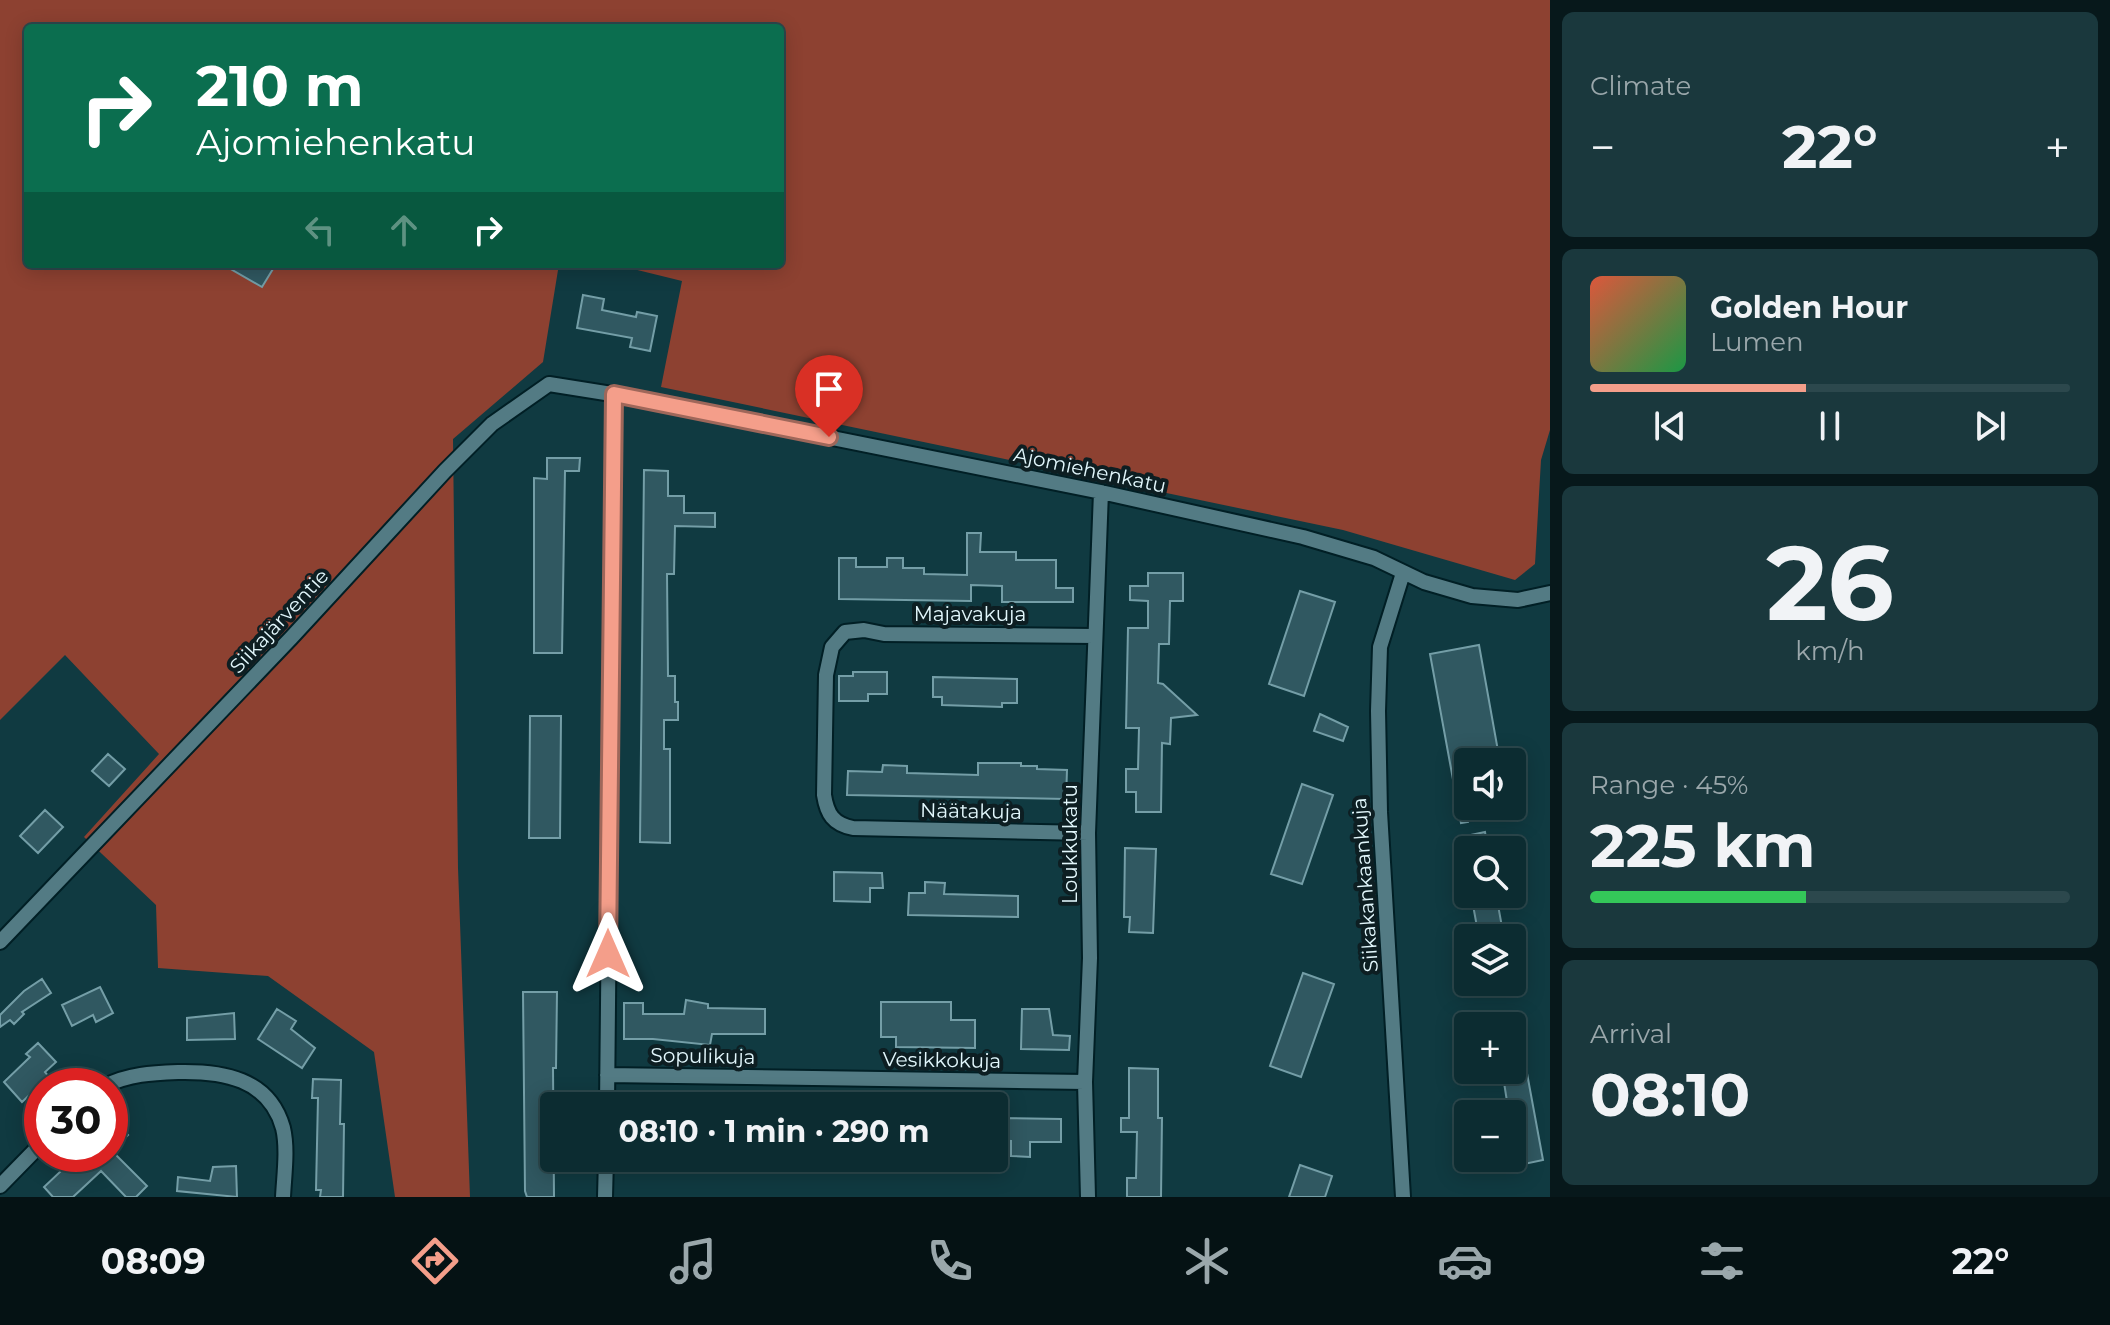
<!DOCTYPE html>
<meta charset="utf-8">
<style>
:root{--surface:#0c2c31;--page:#1a383d;--text:#f1f3f6;--muted:#9aa7ab;--line:#2c484d;--accent:#f49e8a}
body{margin:0;font-family:Montserrat,sans-serif;background:var(--page);color:var(--text);height:100vh;display:flex;flex-direction:column;font-size:30px;white-space:nowrap}
*{box-sizing:border-box;margin:0}
p{font-size:26px;color:var(--muted)}
.icon{flex:none;width:44px;height:44px;fill:none;stroke:currentColor;stroke-width:2;stroke-linecap:round;stroke-linejoin:round}
.map{position:relative;flex:1;overflow:hidden}
.details{display:flex;flex-direction:column;gap:12px;padding:12px;background:#07181b;width:560px}
.details>*{flex:none}
.banner{position:absolute;left:24px;top:24px;width:760px;height:244px;border-radius:8px;box-shadow:0 4px 20px #0003,0 0 0 2px var(--line);background:#0b6e4f;color:#fff;overflow:hidden}
.fabs{position:absolute;left:1454px;top:748px;display:grid;gap:16px}
.fabs a{display:grid;place-items:center;width:72px;height:72px;border-radius:8px;background:var(--surface);box-shadow:0 4px 20px #0003,0 0 0 2px var(--line);font-size:40px}
.speed{position:absolute;left:24px;top:1068px;display:flex;gap:16px;font-size:40px;font-weight:700;text-align:center}
.speed>*{display:grid;place-content:center;width:104px;height:104px;border-radius:50%;background:var(--surface);box-shadow:0 4px 20px #0003,0 0 0 2px var(--line);line-height:1}
.speed .limit{border:12px solid #d22;background:#fff;color:#111}
.pin{position:absolute;display:grid;place-items:center;width:68px;height:68px;color:#fff;margin:-82px -34px;border-radius:50% 50% 50% 0;rotate:-45deg;box-shadow:0 0 8px #0007}
.pin .icon{rotate:45deg}
.me{position:absolute;width:88px;margin:-44px;rotate:0deg;stroke-linejoin:round;filter:drop-shadow(0 0 6px #0008)}
.turn{display:flex;align-items:center;gap:28px;height:168px;padding:0 40px;font-size:36px}
.turn .icon{width:104px;height:104px;stroke-width:2.5}
.turn b{display:block;font-size:56px;line-height:68px}
.lanes{display:flex;align-items:center;height:76px;padding:0 40px;background:#0003;justify-content:center;gap:40px;direction:ltr}
.lanes .off{opacity:.35}
.big{font-size:60px;font-weight:700;line-height:1.1}
.details .tile{flex:1;display:flex;flex-direction:column;justify-content:center;gap:12px;min-width:0;padding:0 28px;border-radius:12px;background:var(--page)}
.details .dial{align-items:center;gap:0}
.dial b{font-size:104px;line-height:1}
.song{display:flex;align-items:center;gap:24px}
.cover{width:96px;height:96px;border-radius:12px;background:linear-gradient(135deg,hsl(10 70% 55%),hsl(140 70% 35%))}
.played{height:8px;border-radius:4px;background:linear-gradient(90deg,var(--accent) 45%,var(--line) 45%)}
.keys{display:flex;justify-content:space-around;direction:ltr}
.heat{display:flex;justify-content:space-between;align-items:center;font-size:44px;direction:ltr}
.charge{height:12px;border-radius:6px;background:linear-gradient(90deg,#34c759 45%,var(--line) 0)}
.trip{position:absolute;left:540px;top:1092px;width:468px;height:80px;border-radius:8px;background:var(--surface);box-shadow:0 4px 20px #0003,0 0 0 2px var(--line);font-weight:700;line-height:80px;text-align:center}
.tabs{display:flex;height:128px;justify-content:space-around;align-items:center;background:#051214;color:var(--muted)}
.tabs .icon{width:56px;height:56px}
.tabs .active{color:var(--accent)}
.tabs b{font-size:36px;color:var(--text)}
main{display:flex;flex:1;min-height:0}
.map>svg:first-child{display:block}
.green{fill:#8d4131}
.building{fill:#305861;stroke:#749ea7;stroke-width:2}
.lines{fill:none;stroke-linecap:round;stroke-linejoin:round}
.street-casing{stroke:#011f25;stroke-width:18}
.street{stroke:#537b84;stroke-width:14}
.route-casing{stroke:#9f675a;stroke-width:20}
.route{stroke:#f49e8a;stroke-width:14}
.labels{text-anchor:middle;dominant-baseline:central;stroke-width:8;stroke-linejoin:round;paint-order:stroke}
.street-label{font-size:20px;fill:#e2f7fc;stroke:#0d1e22}
</style>
<main>
<div class="map">
<svg width="1550" height="1197" viewBox="0 0 1550 1197">
<rect width="100%" height="100%" fill="#103a41"/>
<!-- green -->
<path class="green" d="M 0,0 L 1550,0 L 1550,430 L 1541,460 L 1535,564 L 1515,580 L 1343,530 L 661,387 L 682,281 L 613,264 L 780,264 L 780,28 L 28,28 L 28,264 L 559,264 L 543,362 L 453,439 L 458,868 L 470,1197 L 395,1197 L 374,1052 L 268,976 L 158,968 L 156,905 L 84,837 L 159,754 L 65,655 L 0,720 Z"/>
<!-- building -->
<path class="building" d="M 222,264 L 276,264 L 262,287 Z
M 583,295 L 604,299 L 602,310 L 636,317 L 637,312 L 657,316 L 650,351 L 630,347 L 632,338 L 577,328 Z
M 547,458 L 580,458 L 579,471 L 565,471 L 562,653 L 534,653 L 534,478 L 547,479 Z
M 644,470 L 668,471 L 668,496 L 684,496 L 684,513 L 715,513 L 715,527 L 675,526 L 674,574 L 667,574 L 668,676 L 675,676 L 675,702 L 678,702 L 678,720 L 664,720 L 664,749 L 670,749 L 670,843 L 640,842 Z
M 967,533 L 981,533 L 980,552 L 1016,552 L 1016,560 L 1056,560 L 1056,588 L 1073,588 L 1073,602 L 1002,602 L 1002,586 L 971,585 L 971,601 L 839,599 L 839,558 L 856,558 L 856,567 L 887,567 L 887,558 L 903,558 L 903,568 L 924,568 L 924,574 L 967,575 Z
M 1148,573 L 1183,573 L 1183,601 L 1170,601 L 1169,644 L 1159,644 L 1158,683 L 1163,684 L 1197,715 L 1171,718 L 1170,744 L 1162,743 L 1161,812 L 1136,812 L 1136,792 L 1126,792 L 1126,769 L 1138,769 L 1139,728 L 1126,728 L 1128,628 L 1148,628 L 1148,601 L 1130,600 L 1130,586 L 1148,586 Z
M 1300,591 L 1335,602 L 1304,696 L 1269,684 Z
M 1479,645 L 1500,762 L 1468,762 L 1468,822 L 1461,823 L 1430,654 Z
M 853,672 L 887,672 L 887,694 L 868,694 L 868,701 L 839,701 L 839,676 L 853,676 Z
M 933,677 L 1017,679 L 1017,703 L 1002,703 L 1002,707 L 942,705 L 942,697 L 933,697 Z
M 1320,714 L 1348,727 L 1343,741 L 1314,731 Z
M 530,716 L 561,716 L 560,838 L 529,838 Z
M 108,754 L 125,769 L 109,786 L 92,771 Z
M 978,763 L 1021,763 L 1021,766 L 1037,766 L 1037,769 L 1067,770 L 1066,799 L 847,795 L 848,771 L 882,772 L 883,765 L 907,766 L 907,773 L 978,775 Z
M 1302,784 L 1333,795 L 1302,884 L 1271,874 Z
M 45,810 L 63,827 L 38,853 L 20,836 Z
M 1485,832 L 1488,850 L 1463,850 L 1461,837 Z
M 1125,848 L 1156,849 L 1153,933 L 1129,932 L 1130,917 L 1124,917 Z
M 834,872 L 882,873 L 883,888 L 870,888 L 870,902 L 834,901 Z
M 925,882 L 945,883 L 944,894 L 1018,896 L 1018,917 L 908,915 L 909,893 L 925,893 Z
M 1471,894 L 1496,894 L 1504,938 L 1479,938 Z
M 1303,973 L 1334,984 L 1301,1077 L 1270,1066 Z
M 42,979 L 51,993 L 22,1012 L 24,1014 L 14,1024 L 10,1020 L 0,1027 L 0,1015 L 24,991 Z
M 100,987 L 113,1013 L 96,1022 L 93,1015 L 72,1026 L 62,1005 Z
M 523,992 L 557,992 L 556,1068 L 553,1068 L 554,1197 L 527,1197 L 525,1191 Z
M 686,1000 L 708,1004 L 708,1008 L 765,1009 L 765,1034 L 712,1034 L 710,1045 L 653,1039 L 624,1039 L 624,1003 L 643,1003 L 643,1014 L 684,1014 Z
M 881,1002 L 951,1002 L 951,1020 L 975,1020 L 975,1048 L 896,1047 L 896,1037 L 881,1037 Z
M 277,1009 L 296,1021 L 291,1029 L 315,1048 L 302,1068 L 258,1039 Z
M 1022,1009 L 1049,1009 L 1053,1035 L 1070,1036 L 1069,1050 L 1021,1049 Z
M 234,1013 L 235,1039 L 187,1040 L 187,1018 Z
M 1512,1030 L 1519,1030 L 1543,1160 L 1519,1165 L 1512,1114 L 1509,1114 L 1502,1070 L 1512,1070 Z
M 38,1043 L 56,1062 L 45,1072 L 49,1077 L 22,1102 L 4,1082 L 30,1057 L 26,1054 Z
M 1129,1068 L 1158,1069 L 1158,1118 L 1162,1118 L 1161,1197 L 1127,1197 L 1127,1178 L 1136,1178 L 1137,1132 L 1121,1132 L 1121,1118 L 1129,1118 Z
M 313,1079 L 341,1080 L 340,1124 L 344,1124 L 343,1197 L 320,1197 L 321,1190 L 316,1190 L 318,1098 L 312,1098 Z
M 110,1116 L 128,1135 L 110,1153 Z
M 994,1118 L 1061,1119 L 1061,1142 L 1030,1142 L 1030,1157 L 1011,1156 L 1011,1141 L 994,1140 Z
M 79,1154 L 115,1154 L 147,1186 L 136,1197 L 126,1197 L 101,1171 L 73,1197 L 53,1197 L 44,1187 Z
M 1300,1165 L 1332,1176 L 1325,1197 L 1289,1197 Z
M 236,1166 L 237,1197 L 177,1191 L 178,1177 L 210,1181 L 213,1167 Z"/>
<g class="lines">
<!-- street casing -->
<g class="street-casing">
<path id="street" d="M 1403,573 L 1380,647 L 1378,711 L 1380,812 L 1403,1197
M 1088,833 L 853,828 C 833,824 827,814 824,795 L 826,675 L 832,647 L 845,632 L 864,630 L 884,634 L 1095,636
M 0,942 L 291,638 L 445,471 L 492,424 L 549,384 L 618,395 L 1101,492 L 1303,537 L 1374,558 L 1424,582 L 1472,596 L 1518,600 L 1550,593
M 607,1075 L 1085,1082
M 105,1086 C 129,1074 152,1073 178,1072 C 222,1071 269,1078 283,1128 C 288,1149 284,1176 283,1197
M 607,1106 L 614,394
M 0,1186 L 42,1143
M 605,1197 L 606,1158
M 1088,1197 L 1085,1082 L 1090,958 L 1088,833 L 1101,492"/>
</g>
<!-- street -->
<use href="#street" class="street"/>
</g>
<g class="lines">
<!-- route casing -->
<g class="route-casing">
<path id="route" d="M 608,954 L 614,394 L 829,437"/>
</g>
<!-- route -->
<use href="#route" class="route"/>
</g>
<g class="labels">
<!-- street labels -->
<g class="street-label">
<text transform="translate(1090 470) rotate(12)">Ajomiehenkatu</text>
<text x="970" y="614">Majavakuja</text>
<text transform="translate(279 621) rotate(-47)">Siikajärventie</text>
<text transform="translate(971 811) rotate(1)">Näätakuja</text>
<text transform="translate(1070 844) rotate(-90)">Loukkukatu</text>
<text transform="translate(1365 885) rotate(-94)">Siikakankaankuja</text>
<text transform="translate(703 1056) rotate(1)">Sopulikuja</text>
<text transform="translate(942 1060) rotate(1)">Vesikkokuja</text>
</g>
</g>
</svg>
<div class="fabs">
<a><svg class="icon" aria-label="sound" viewBox="0 0 24 24"><path d="M4 9h4l5-4v14l-5-4H4zM17 9q2 3 0 6"/></svg></a>
<a><svg class="icon" aria-label="search" viewBox="0 0 24 24"><circle cx="10" cy="10" r="6"/><path d="M15 15l6 6"/></svg></a>
<a><svg class="icon" aria-label="layers" viewBox="0 0 24 24"><path d="M12 4l9 5-9 5-9-5zM3 14l9 5 9-5"/></svg></a>
<a>+</a>
<a>−</a>
</div>
<div class="speed"><div class="limit">30</div></div>
<div class="pin" style="left:829px;top:437px;background:#d93025"><svg class="icon" aria-label="arrive" viewBox="0 0 24 24"><path d="M6 21V4h12l-3 4 3 4H6"/></svg></div>
<svg class="me" style="left:608px;top:954px" viewBox="-20 -20 40 40"><path d="M0-17L14 15 0 8-14 15z" fill="#f49e8a" stroke="#fff" stroke-width="4"/></svg>
<div class="trip">08:10 · 1 min · 290 m</div>
<div class="banner">
<div class="turn"><svg class="icon" aria-label="right" viewBox="0 0 24 24"><path d="M7 20v-9h11M14 6l5 5-5 5"/></svg><div><b>210 m</b>Ajomiehenkatu</div></div>
<div class="lanes"><svg class="icon off" aria-label="left" viewBox="0 0 24 24"><path d="M17 20v-9H6M10 6l-5 5 5 5"/></svg><svg class="icon off" aria-label="ahead" viewBox="0 0 24 24"><path d="M12 20V5M6 11l6-6 6 6"/></svg><svg class="icon" aria-label="right" viewBox="0 0 24 24"><path d="M7 20v-9h11M14 6l5 5-5 5"/></svg></div>
</div>
</div>
<section class="details">
<div class="tile"><p>Climate</p>
<div class="heat"><a>−</a><b class="big">22°</b><a>+</a></div>
</div>
<div class="tile">
<div class="song"><i class="cover"></i><div><b>Golden Hour</b><p>Lumen</p></div></div>
<div class="played"></div>
<div class="keys"><svg class="icon" aria-label="previous" viewBox="0 0 24 24"><path d="M18 5L8 12l10 7zM5 5v14"/></svg><svg class="icon" aria-label="pause" viewBox="0 0 24 24"><path d="M8 5v14M16 5v14"/></svg><svg class="icon" aria-label="next" viewBox="0 0 24 24"><path d="M6 5l10 7-10 7zM19 5v14"/></svg></div>
</div>
<div class="tile dial"><b>26</b><p>km/h</p></div>
<div class="tile"><p>Range · 45%</p><b class="big">225 km</b><div class="charge"></div></div>
<div class="tile"><p>Arrival</p><b class="big">08:10</b></div>
</section>
</main>
<nav class="tabs">
<b>08:09</b>
<svg class="icon active" aria-label="directions" viewBox="0 0 24 24"><path d="M12 3l9 9-9 9-9-9zM9 14v-3h6M13 9l2 2-2 2"/></svg>
<svg class="icon" aria-label="music" viewBox="0 0 24 24"><path d="M9 18V5l10-2v13"/><circle cx="6" cy="18" r="3"/><circle cx="16" cy="16" r="3"/></svg>
<svg class="icon" aria-label="phone" viewBox="0 0 24 24"><path d="M5 4h4l2 5-3 2q2 4 5 5l2-3 5 2v4C11 20 4 13 5 4z"/></svg>
<svg class="icon" aria-label="climate" viewBox="0 0 24 24"><path d="M12 3v18M4 7l16 10M4 17L20 7"/></svg>
<svg class="icon" aria-label="car" viewBox="0 0 24 24"><path d="M5 17H2v-5l4-1 3-4h7l3 4 3 1v5h-3M9 17h6M6 11h13"/><circle cx="7" cy="17" r="2"/><circle cx="17" cy="17" r="2"/></svg>
<svg class="icon" aria-label="filters" viewBox="0 0 24 24"><path d="M4 7h16M4 17h16"/><circle cx="9" cy="7" r="2"/><circle cx="15" cy="17" r="2"/></svg>
<b>22°</b>
</nav>
